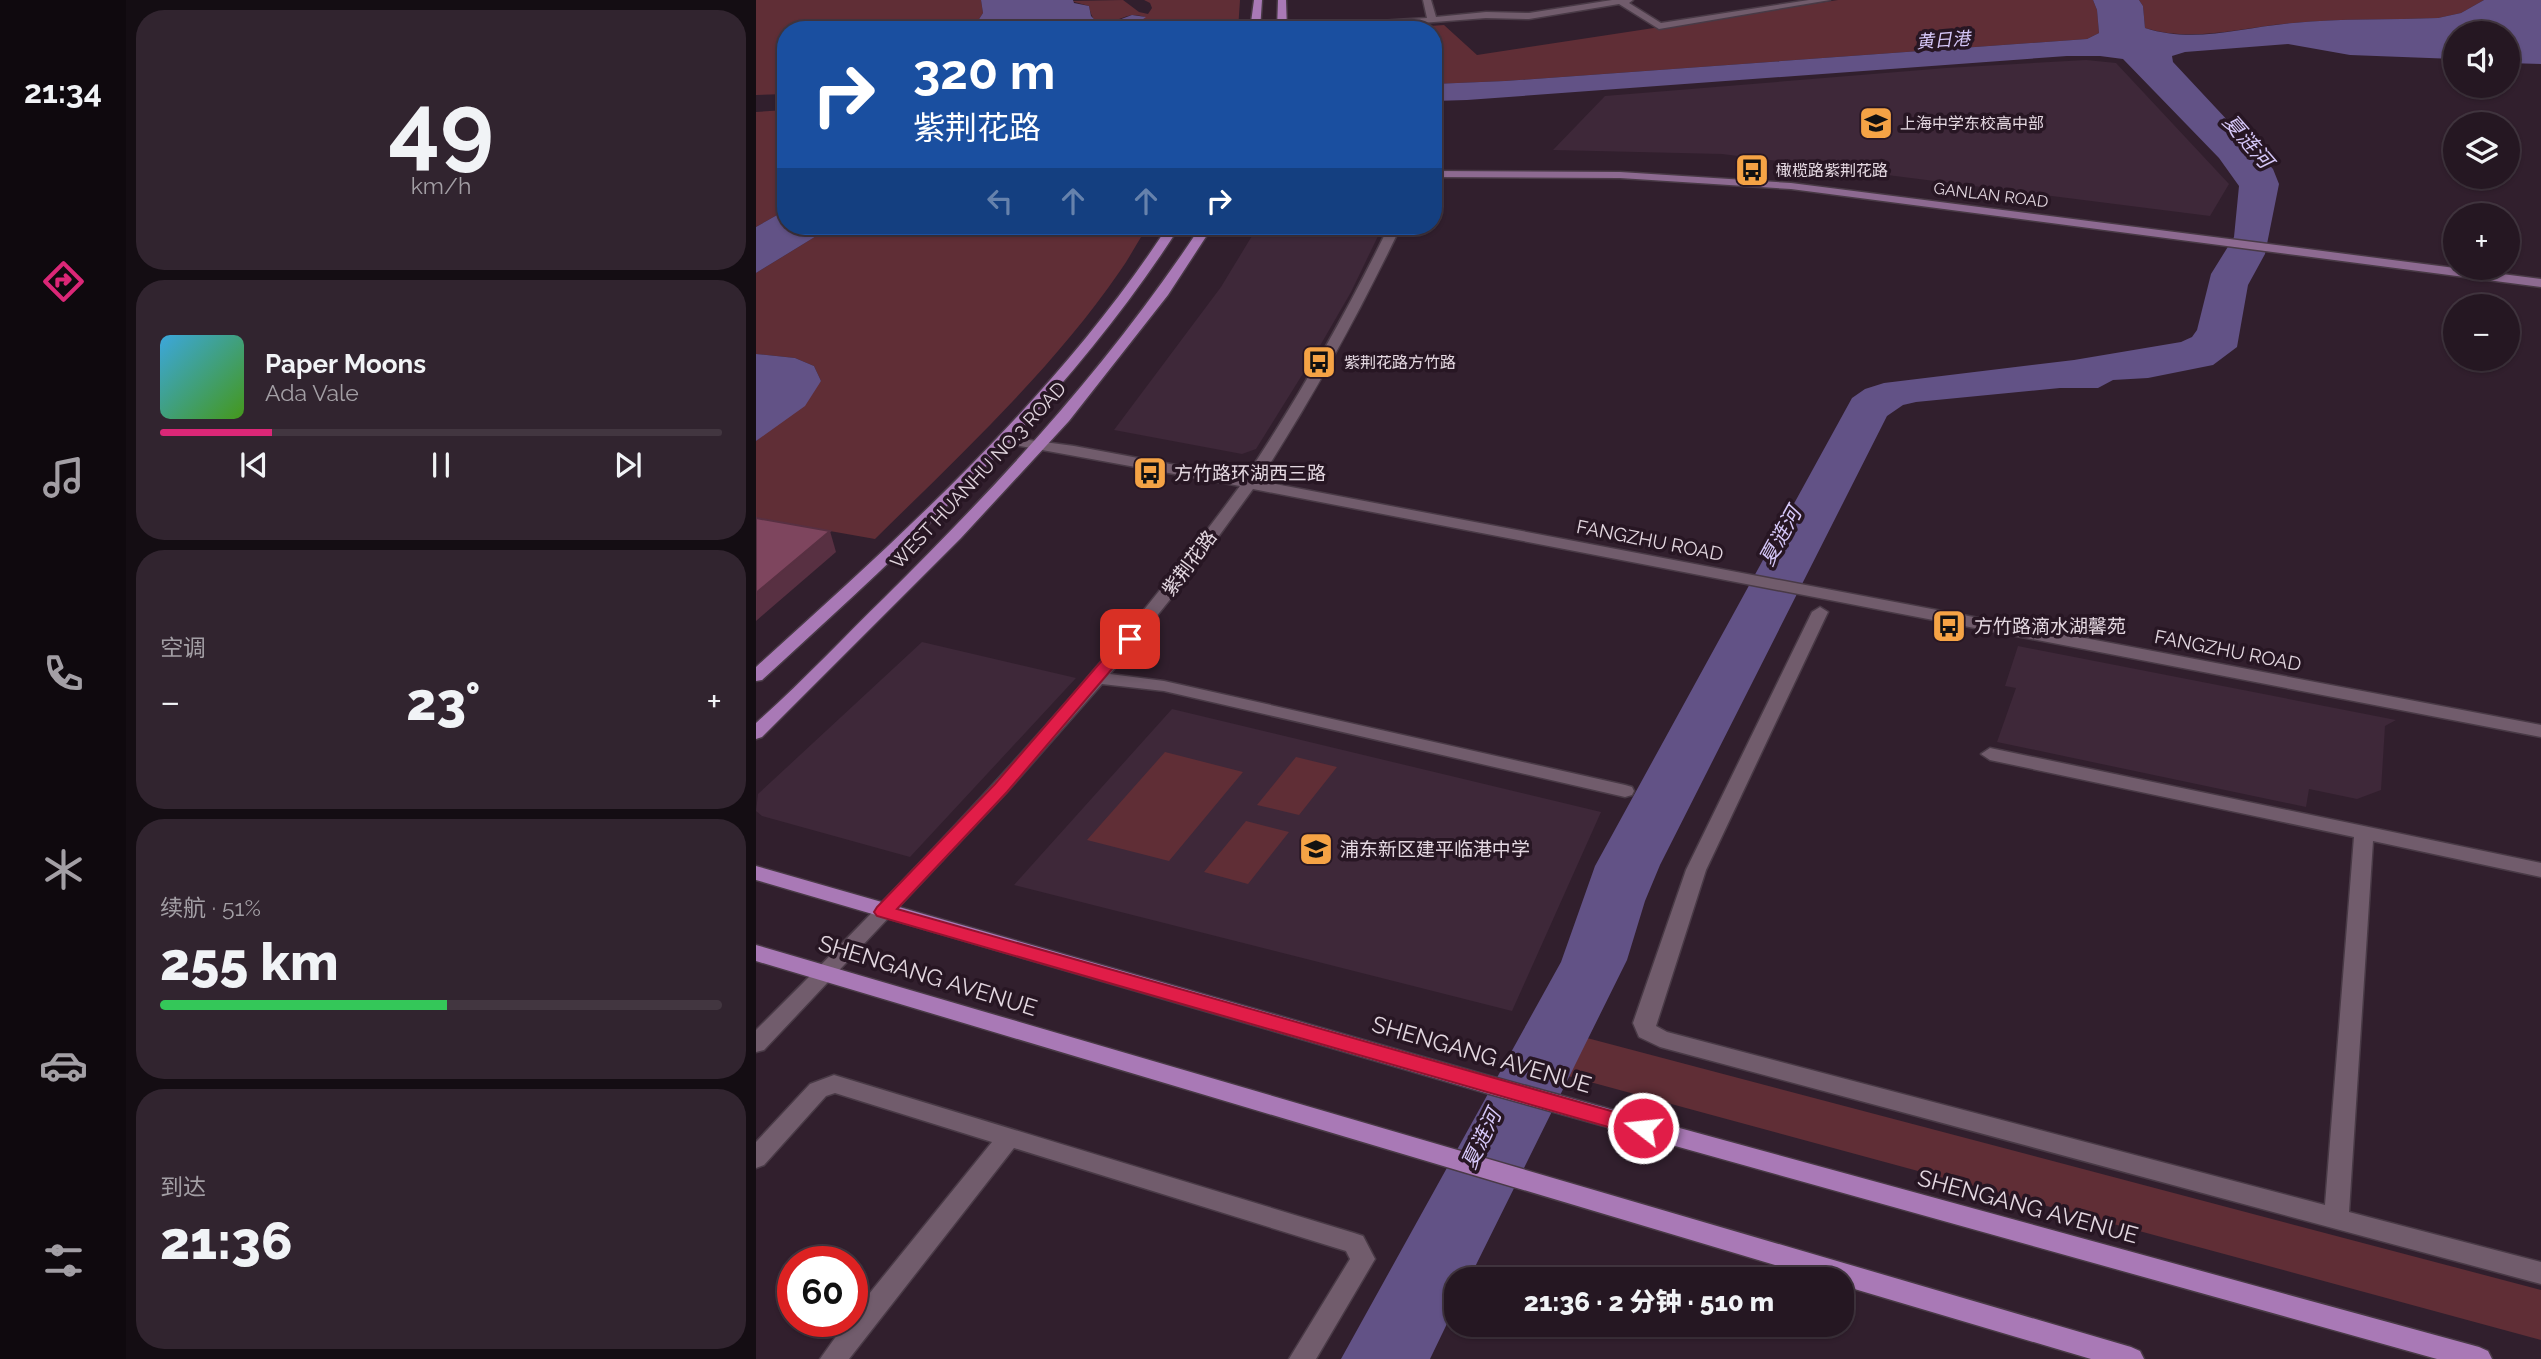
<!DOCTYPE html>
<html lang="zh">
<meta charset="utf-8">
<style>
:root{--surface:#251722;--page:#31242f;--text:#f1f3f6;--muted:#a39fa5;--line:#423640;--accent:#db2777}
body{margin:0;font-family:Raleway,"Noto Sans SC",sans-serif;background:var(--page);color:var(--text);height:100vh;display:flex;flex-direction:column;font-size:26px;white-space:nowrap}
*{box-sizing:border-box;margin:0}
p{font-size:23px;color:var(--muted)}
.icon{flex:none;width:38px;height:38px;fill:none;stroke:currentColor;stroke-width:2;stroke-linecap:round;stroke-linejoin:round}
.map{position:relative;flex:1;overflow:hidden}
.details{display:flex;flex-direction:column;gap:10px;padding:10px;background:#140d13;width:630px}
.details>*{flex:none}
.banner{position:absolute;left:21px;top:21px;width:665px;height:214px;border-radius:28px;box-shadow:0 2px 5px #0004,0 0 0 2px var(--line);background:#1a4fa0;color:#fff;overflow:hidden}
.buttons{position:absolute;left:1687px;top:21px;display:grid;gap:14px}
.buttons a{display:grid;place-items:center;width:77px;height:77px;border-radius:50%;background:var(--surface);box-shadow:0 2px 5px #0004,0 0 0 2px var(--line);font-size:35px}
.speed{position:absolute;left:21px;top:1246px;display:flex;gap:14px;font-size:35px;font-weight:700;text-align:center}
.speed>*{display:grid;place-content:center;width:91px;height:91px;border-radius:50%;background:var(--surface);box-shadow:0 2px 5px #0004,0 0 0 2px var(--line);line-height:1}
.speed .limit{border:10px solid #d22;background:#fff;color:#111}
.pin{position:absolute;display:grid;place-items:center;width:60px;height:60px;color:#fff;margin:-30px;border-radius:14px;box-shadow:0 4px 10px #0006}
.me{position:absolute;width:77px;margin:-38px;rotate:286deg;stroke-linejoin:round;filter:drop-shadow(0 0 5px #0008)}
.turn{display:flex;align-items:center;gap:24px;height:147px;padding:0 21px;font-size:32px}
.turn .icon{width:91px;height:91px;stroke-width:2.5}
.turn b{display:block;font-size:49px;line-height:60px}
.lanes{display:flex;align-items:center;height:66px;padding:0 21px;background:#0003;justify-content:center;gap:35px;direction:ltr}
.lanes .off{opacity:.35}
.big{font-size:52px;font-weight:800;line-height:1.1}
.details .tile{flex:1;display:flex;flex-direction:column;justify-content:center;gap:10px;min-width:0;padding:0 24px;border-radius:28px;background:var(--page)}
.details .dial{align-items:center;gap:0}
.dial b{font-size:91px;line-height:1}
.song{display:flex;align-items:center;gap:21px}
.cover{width:84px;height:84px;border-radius:10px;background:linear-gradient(135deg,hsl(200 70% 55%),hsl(100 70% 35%))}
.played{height:7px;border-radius:4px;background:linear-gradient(90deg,var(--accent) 20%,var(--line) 20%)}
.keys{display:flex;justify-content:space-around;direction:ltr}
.heat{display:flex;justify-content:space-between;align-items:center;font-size:38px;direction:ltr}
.charge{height:10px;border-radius:5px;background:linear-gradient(90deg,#34c759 51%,var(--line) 0)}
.trip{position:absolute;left:688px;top:1267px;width:410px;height:70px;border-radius:28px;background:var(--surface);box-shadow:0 2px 5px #0004,0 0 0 2px var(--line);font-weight:800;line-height:70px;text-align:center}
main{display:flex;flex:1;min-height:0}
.dock{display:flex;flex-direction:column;width:126px;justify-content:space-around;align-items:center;background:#0f090e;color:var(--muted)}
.dock .icon{width:49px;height:49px}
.dock .active{color:var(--accent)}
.dock b{font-size:32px;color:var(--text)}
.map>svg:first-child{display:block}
.built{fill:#3e2839}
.green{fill:#602e36}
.water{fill:#625286}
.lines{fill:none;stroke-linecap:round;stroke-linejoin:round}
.minor-casing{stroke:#493a46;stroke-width:3}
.secondary-casing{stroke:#493a46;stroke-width:3}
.primary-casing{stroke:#493a46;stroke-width:3}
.minor{fill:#715c6c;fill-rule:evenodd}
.secondary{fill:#8d6a91;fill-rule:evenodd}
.primary{fill:#a979b6;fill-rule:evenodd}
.shaded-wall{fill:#583042}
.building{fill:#7e455e;stroke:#583042;stroke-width:2}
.route{fill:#e11d48;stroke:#92132f;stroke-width:2}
.labels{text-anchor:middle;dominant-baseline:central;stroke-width:7;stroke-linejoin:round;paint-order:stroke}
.far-poi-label{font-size:16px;fill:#e3d7e0;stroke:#271623;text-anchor:start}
.far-street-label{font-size:16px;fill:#e3d7e0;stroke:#271623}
.far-water-label{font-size:18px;font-style:italic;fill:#d5c7f8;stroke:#271623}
.poi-label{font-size:19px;fill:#e3d7e0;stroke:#271623;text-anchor:start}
.street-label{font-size:19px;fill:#e3d7e0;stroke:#271623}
.water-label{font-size:21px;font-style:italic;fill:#d5c7f8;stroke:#271623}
.near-street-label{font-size:23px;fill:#e3d7e0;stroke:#271623}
</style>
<main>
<nav class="dock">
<b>21:34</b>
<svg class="icon active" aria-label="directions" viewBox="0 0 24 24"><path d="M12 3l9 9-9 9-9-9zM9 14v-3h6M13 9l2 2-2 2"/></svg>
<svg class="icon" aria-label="music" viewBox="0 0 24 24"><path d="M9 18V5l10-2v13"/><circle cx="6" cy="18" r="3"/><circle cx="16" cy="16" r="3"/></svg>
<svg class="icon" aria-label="phone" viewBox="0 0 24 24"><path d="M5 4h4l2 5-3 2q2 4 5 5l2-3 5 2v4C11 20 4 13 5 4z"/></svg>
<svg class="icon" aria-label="climate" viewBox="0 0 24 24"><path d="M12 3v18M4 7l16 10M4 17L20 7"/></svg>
<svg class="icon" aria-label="car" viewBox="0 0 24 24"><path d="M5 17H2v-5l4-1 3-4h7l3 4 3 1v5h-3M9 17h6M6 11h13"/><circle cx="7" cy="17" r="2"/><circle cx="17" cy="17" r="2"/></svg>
<svg class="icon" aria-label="filters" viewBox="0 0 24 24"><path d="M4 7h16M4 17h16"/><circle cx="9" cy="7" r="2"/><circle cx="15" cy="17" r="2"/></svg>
</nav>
<section class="details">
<div class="tile dial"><b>49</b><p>km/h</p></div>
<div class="tile">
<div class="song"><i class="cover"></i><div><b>Paper Moons</b><p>Ada Vale</p></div></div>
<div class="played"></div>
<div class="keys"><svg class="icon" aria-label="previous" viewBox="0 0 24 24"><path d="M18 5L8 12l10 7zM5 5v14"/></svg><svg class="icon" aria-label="pause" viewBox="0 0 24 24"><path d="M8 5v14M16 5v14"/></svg><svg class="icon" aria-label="next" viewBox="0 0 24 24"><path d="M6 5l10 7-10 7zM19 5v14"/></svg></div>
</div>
<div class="tile"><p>空调</p>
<div class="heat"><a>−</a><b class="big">23°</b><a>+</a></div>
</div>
<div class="tile"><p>续航 · 51%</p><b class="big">255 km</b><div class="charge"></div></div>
<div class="tile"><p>到达</p><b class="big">21:36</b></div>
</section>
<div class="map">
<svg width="1785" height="1359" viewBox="0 0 1785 1359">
<rect width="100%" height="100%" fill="#311f2d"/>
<!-- built -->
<path class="built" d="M 1330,60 L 1360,63 L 1473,184 L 1454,216 L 966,154 L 797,150 L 849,96 L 1190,68 Z
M 502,226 L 582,226 L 580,234 L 623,234 L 595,292 L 561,351 L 500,449 L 486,454 L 358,430 L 465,287 Z
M 166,642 L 320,678 L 154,857 L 6,816 L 0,811 L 2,794 Z
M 1262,646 L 1640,720 L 1629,726 L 1625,790 L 1601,799 L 1553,789 L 1550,807 L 1241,742 L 1260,688 L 1249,686 Z
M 416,709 L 845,812 L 756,1011 L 258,885 Z"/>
<!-- green -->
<path class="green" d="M 0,0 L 225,0 L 227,13 L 216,30 L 30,30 L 30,94 L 0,95 Z
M 367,0 L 383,12 L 392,14 L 396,8 L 394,3 L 388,0 L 484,0 L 482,30 L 372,30 L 389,17 C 386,16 382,15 378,15 C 360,16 339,39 333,6 L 315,1 Z
M 1082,0 L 1337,0 L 1341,10 L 1343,33 L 1331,39 L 749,81 L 677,84 L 677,30 L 618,30 L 688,25 L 721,55 Z
M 1383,0 L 1728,0 L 1705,13 L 1682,18 C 1634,20 1585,18 1537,23 C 1486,27 1439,43 1389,28 L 1387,6 Z
M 30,110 L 30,210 L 0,227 L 0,112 Z
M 91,226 L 392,226 C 382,241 374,257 364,271 C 297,369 203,456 119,539 L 0,518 L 0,441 L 65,381 L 58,366 L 39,358 L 0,354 L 0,273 L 62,235 Z
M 409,752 L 487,772 L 413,861 L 331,840 Z
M 540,757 L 581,767 L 543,815 L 501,805 Z
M 490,821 L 533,832 L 492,884 L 448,872 Z
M 831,1038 L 1785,1290 L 1785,1340 L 812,1076 Z"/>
<!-- water -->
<path class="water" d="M 225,0 L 317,0 L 318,3 L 333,6 L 335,16 L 340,21 L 352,24 L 376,15 L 390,17 L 372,30 L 216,30 L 227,13 Z
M 1337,0 L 1383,0 L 1387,6 L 1389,28 C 1439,44 1487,27 1537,23 C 1585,18 1634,20 1682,18 L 1705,13 L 1728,0 L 1785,0 L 1785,64 L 1752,63 L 1752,33 L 1699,33 L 1699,59 L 1594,55 L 1532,44 L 1429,52 L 1416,56 L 1417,62 L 1517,169 L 1523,184 L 1509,254 L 1492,285 L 1481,347 L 1457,365 L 1392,378 L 1357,380 L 1342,388 L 1304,388 L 1160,402 L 1147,405 L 1131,416 L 904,865 L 889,901 L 871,960 L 713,1279 L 700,1279 L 700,1305 L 674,1359 L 585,1359 L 805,962 L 839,866 L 1096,398 L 1109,389 L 1128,383 L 1318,360 L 1425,342 L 1436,337 L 1441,330 L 1455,274 L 1478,237 L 1483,186 L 1463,158 L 1367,59 L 1344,56 L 1311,56 L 711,100 L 677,101 L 677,84 L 749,81 L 1331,39 L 1343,33 L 1341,10 Z
M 30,210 L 30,226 L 91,226 L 62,235 L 0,273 L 0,227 Z
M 0,354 L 39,358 L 58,366 L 65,381 L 49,406 L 0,441 Z"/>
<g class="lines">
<!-- minor casing -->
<g class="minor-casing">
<path id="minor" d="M 667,0 L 675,0 L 680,17 L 730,12 L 773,13 L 856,0 L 877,0 L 873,3 L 905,23 L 1053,0 L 1074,0 L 903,29 L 863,4 L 773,19 L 730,18 L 574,30 L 525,30 L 529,27 L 671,18 Z
M 633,226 L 645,226 C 602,316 557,397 503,481 L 1785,725 L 1785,737 L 497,489 L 441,566 L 354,674 L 408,681 L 869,785 L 876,787 L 878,791 L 876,795 L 869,797 L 408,691 L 346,684 L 250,793 L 8,1050 L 0,1052 L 0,1030 C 172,859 340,682 484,486 L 248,443 L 243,442 L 241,439 L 243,436 L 318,446 L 489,478 C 543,397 590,314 633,226 Z
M 1064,607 L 1072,612 L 950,870 L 900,1026 L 911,1032 L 1569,1205 L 1598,837 L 1234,760 L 1225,754 L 1234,748 L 1785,863 L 1785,877 L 1617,841 L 1593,1212 L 1785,1262 L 1785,1284 L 904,1047 L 883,1037 L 877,1023 L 930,870 L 1056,612 Z
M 78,1075 L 598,1233 L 607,1236 L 619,1259 L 560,1359 L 533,1359 L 594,1259 L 590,1251 L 258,1148 L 93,1359 L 64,1359 L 91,1321 L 96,1321 L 96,1315 L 236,1142 L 79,1093 L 70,1096 L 8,1165 L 0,1168 L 0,1142 L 54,1084 Z"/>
</g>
<!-- secondary casing -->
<g class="secondary-casing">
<path id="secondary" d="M 677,171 L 864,172 L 1035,183 L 1785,279 L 1785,287 L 1035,189 L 864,178 L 677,177 Z"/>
</g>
<!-- primary casing -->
<g class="primary-casing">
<path id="primary" d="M 498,0 L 506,0 L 504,30 L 494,30 Z
M 522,0 L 530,0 L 531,30 L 521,30 Z
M 412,226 L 424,226 C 313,400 157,542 6,680 L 0,681 L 0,667 C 148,533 302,395 412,226 Z
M 445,226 L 457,226 L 412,295 L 313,421 L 205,538 L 6,737 L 0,739 L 0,723 C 45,683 86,639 129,597 C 247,480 353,365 445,226 Z
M 0,866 L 730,1075 L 1723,1347 L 1732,1351 L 1736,1359 L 1681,1359 L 730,1093 L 0,880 Z
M 0,945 L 1375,1347 L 1384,1351 L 1388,1359 L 1335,1359 L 1085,1285 L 1085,1279 L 1066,1279 L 0,961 Z"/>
</g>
<!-- minor -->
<use href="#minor" class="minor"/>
<!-- secondary -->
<use href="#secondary" class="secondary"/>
<!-- primary -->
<use href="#primary" class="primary"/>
</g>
<!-- shaded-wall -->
<path class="shaded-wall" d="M 74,531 L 80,552 L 0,621 L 0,593 Z"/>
<!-- building -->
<path class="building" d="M 0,518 L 74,531 L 0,593 Z"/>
<!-- route -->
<path class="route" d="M 374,634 L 379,635 L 381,639 L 379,642 L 251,792 L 141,909 L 887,1120 L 894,1122 L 897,1128 L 894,1134 L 887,1137 L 121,916 L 118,912 L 121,907 L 239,784 L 368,635 Z"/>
<!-- icons -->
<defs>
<g id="school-square" transform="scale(1.75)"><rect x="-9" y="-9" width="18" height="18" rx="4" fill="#f5a345" stroke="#271623"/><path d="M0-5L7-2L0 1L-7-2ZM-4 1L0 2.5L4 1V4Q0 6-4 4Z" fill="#111"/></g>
<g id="bus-square" transform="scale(1.75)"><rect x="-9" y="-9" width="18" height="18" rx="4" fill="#f5a345" stroke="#271623"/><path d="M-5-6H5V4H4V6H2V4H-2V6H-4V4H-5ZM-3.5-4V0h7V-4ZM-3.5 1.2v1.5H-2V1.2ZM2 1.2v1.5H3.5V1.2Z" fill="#111"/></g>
</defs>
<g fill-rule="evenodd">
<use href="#school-square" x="1120" y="123"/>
<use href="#bus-square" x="996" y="170"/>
<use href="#bus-square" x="563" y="362"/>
<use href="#bus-square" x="394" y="473"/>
<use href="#bus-square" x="1193" y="626"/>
<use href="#school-square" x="560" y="849"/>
</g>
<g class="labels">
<!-- far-poi labels -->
<g class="far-poi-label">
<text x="1144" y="123">上海中学东校高中部</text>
<text x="1020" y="170">橄榄路紫荆花路</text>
<text x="588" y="362">紫荆花路方竹路</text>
</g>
<!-- far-street labels -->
<g class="far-street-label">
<text transform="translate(1235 195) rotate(7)">GANLAN ROAD</text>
</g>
<!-- far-water labels -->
<g class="far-water-label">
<text transform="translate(1187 40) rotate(-4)">黄日港</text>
</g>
<!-- poi labels -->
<g class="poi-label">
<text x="418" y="473">方竹路环湖西三路</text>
<text x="1218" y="626">方竹路滴水湖馨苑</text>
<text x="584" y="849">浦东新区建平临港中学</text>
</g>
<!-- street labels -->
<g class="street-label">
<text transform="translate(222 475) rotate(-47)">WEST HUANHU NO.3 ROAD</text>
<text transform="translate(894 540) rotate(11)">FANGZHU ROAD</text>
<text transform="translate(433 563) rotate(-53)">紫荆花路</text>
<text transform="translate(1472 650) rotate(11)">FANGZHU ROAD</text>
</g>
<!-- water labels -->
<g class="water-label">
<text transform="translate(1492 141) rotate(49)">夏涟河</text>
<text transform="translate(1024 536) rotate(-61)">夏涟河</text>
<text transform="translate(725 1139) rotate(-64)">夏涟河</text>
</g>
<!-- near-street labels -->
<g class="near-street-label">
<text transform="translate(172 975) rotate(17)">SHENGANG AVENUE</text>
<text transform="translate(726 1054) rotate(16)">SHENGANG AVENUE</text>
<text transform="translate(1272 1206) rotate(15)">SHENGANG AVENUE</text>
</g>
</g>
</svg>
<div class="buttons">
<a><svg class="icon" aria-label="sound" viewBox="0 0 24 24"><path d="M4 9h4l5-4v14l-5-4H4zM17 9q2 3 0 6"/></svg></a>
<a><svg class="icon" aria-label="layers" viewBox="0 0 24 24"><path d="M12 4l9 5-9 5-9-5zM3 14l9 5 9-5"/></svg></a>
<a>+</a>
<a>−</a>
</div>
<div class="speed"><div class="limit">60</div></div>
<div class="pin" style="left:374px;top:639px;background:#d93025"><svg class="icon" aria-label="arrive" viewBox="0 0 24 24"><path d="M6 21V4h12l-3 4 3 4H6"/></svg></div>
<svg class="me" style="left:887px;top:1128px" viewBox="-20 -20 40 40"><circle r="17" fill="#e11d48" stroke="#fff" stroke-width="3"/><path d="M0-11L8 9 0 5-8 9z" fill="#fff"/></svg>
<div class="trip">21:36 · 2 分钟 · 510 m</div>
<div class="banner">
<div class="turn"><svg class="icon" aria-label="right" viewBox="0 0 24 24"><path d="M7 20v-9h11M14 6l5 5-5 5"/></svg><div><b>320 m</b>紫荆花路</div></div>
<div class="lanes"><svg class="icon off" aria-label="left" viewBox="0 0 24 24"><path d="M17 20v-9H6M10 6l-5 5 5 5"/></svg><svg class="icon off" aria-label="ahead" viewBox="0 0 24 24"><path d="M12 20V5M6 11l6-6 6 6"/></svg><svg class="icon off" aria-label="ahead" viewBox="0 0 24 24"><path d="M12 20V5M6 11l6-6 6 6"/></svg><svg class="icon" aria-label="right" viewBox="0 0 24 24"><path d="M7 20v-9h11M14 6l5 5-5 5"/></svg></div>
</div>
</div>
</main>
